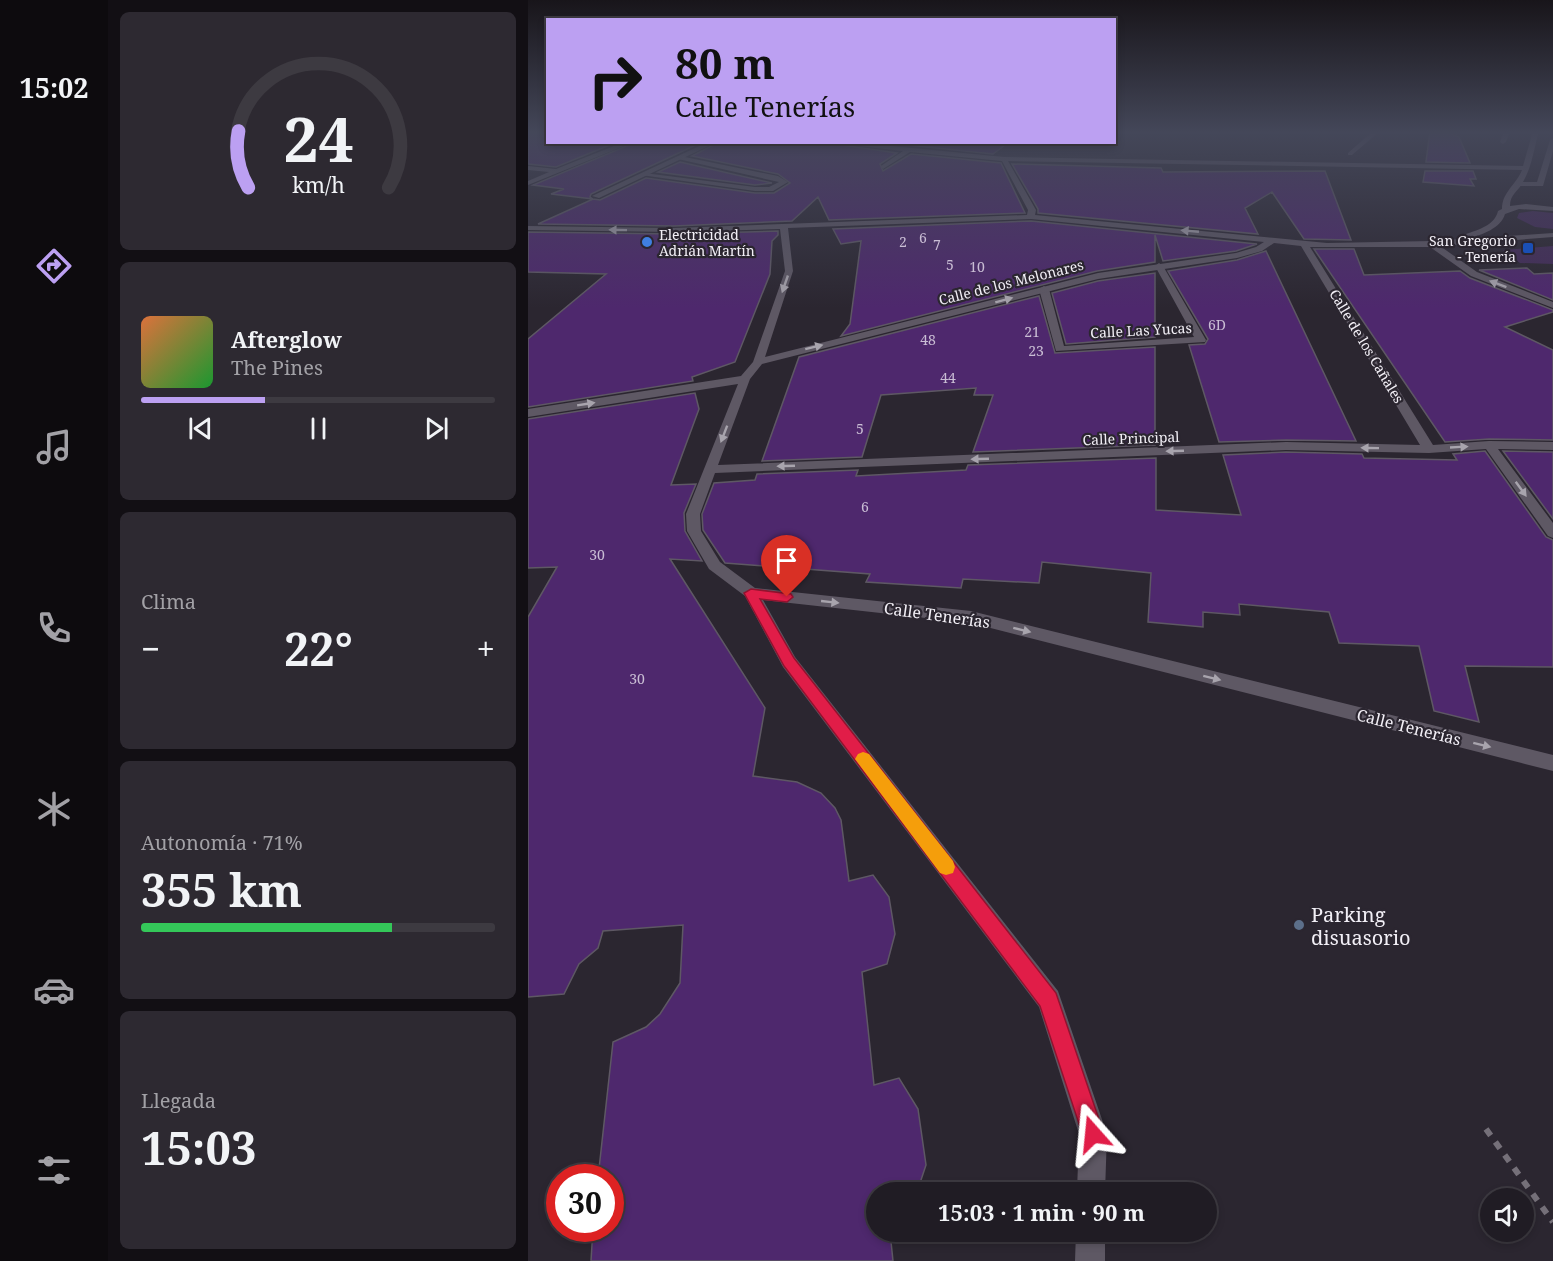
<!DOCTYPE html>
<html lang="es">
<meta charset="utf-8">
<style>
:root{--surface:#201c24;--page:#2d2931;--text:#f1f3f6;--muted:#a2a1a6;--line:#3d3a41;--accent:#bca0f2}
body{margin:0;font-family:"Noto Serif",serif;background:var(--page);color:var(--text);height:100vh;display:flex;flex-direction:column;font-size:22px;white-space:nowrap}
*{box-sizing:border-box;margin:0}
p{font-size:20px;color:var(--muted)}
.icon{flex:none;width:33px;height:33px;fill:none;stroke:currentColor;stroke-width:2;stroke-linecap:round;stroke-linejoin:round}
.map{position:relative;flex:1;overflow:hidden}
.details{display:flex;flex-direction:column;gap:12px;padding:12px;background:#120f14;width:420px}
.details>*{flex:none}
.guide{position:absolute;left:18px;top:18px;width:570px;height:126px;border-radius:0px;box-shadow:0 3px 9px #0003,0 0 0 2px var(--line);background:#bca0f2;color:#111;overflow:hidden}
.buttons{position:absolute;left:952px;top:1188px;display:grid;gap:12px}
.buttons a{display:grid;place-items:center;width:54px;height:54px;border-radius:50%;background:var(--surface);box-shadow:0 3px 9px #0003,0 0 0 2px var(--line);font-size:30px}
.speed{position:absolute;left:18px;top:1164px;display:flex;gap:12px;font-size:30px;font-weight:700;text-align:center}
.speed>*{display:grid;place-content:center;width:78px;height:78px;border-radius:50%;background:var(--surface);box-shadow:0 3px 9px #0003,0 0 0 2px var(--line);line-height:1}
.speed .limit{border:9px solid #d22;background:#fff;color:#111}
.pin{position:absolute;display:grid;place-items:center;width:51px;height:51px;color:#fff;margin:-62px -26px;border-radius:50% 50% 50% 0;rotate:-45deg;box-shadow:0 0 6px #0007}
.pin .icon{rotate:45deg}
.me{position:absolute;width:66px;margin:-33px;rotate:342deg;stroke-linejoin:round;filter:drop-shadow(0 0 4px #0008)}
.turn{display:flex;align-items:center;gap:21px;height:126px;padding:0 30px;font-size:27px}
.turn .icon{width:78px;height:78px;stroke-width:2.5}
.turn b{display:block;font-size:42px;line-height:51px}
.big{font-size:45px;font-weight:700;line-height:1.1}
.details .widget{flex:1;display:flex;flex-direction:column;justify-content:center;gap:9px;min-width:0;padding:0 21px;border-radius:9px;background:var(--page)}
.details .dial{align-items:center;gap:0}
.dial svg{height:156px;overflow:visible;fill:none;stroke:var(--line);stroke-width:7;stroke-linecap:round;text-anchor:middle}
.dial text{fill:var(--text);stroke:none}
.song{display:flex;align-items:center;gap:18px}
.cover{width:72px;height:72px;border-radius:9px;background:linear-gradient(135deg,hsl(20 70% 55%),hsl(130 70% 35%))}
.played{height:6px;border-radius:3px;background:linear-gradient(90deg,var(--accent) 35%,var(--line) 35%)}
.keys{display:flex;justify-content:space-around;direction:ltr}
.heat{display:flex;justify-content:space-between;align-items:center;font-size:33px;direction:ltr}
.charge{height:9px;border-radius:4px;background:linear-gradient(90deg,#34c759 71%,var(--line) 0)}
.trip{position:absolute;left:338px;top:1182px;width:351px;height:60px;border-radius:30px;background:var(--surface);box-shadow:0 3px 9px #0003,0 0 0 2px var(--line);font-weight:700;line-height:60px;text-align:center}
main{display:flex;flex:1;min-height:0}
.tab-bar{display:flex;flex-direction:column;width:108px;justify-content:space-around;align-items:center;background:#0d0b0e;color:var(--muted)}
.tab-bar .icon{width:42px;height:42px}
.tab-bar .selected{color:var(--accent)}
.tab-bar b{font-size:27px;color:var(--text)}
.map>svg:first-child{display:block}
.green{fill:#432b58}
.building{fill:#4e286d;stroke:#5e5864;stroke-width:1.5}
.lines{fill:none;stroke-linecap:round;stroke-linejoin:round}
.path{stroke:#757079;stroke-width:6;stroke-dasharray:8 8;stroke-linecap:butt}
.service{fill:#5e5864;fill-rule:evenodd}
.pedestrian{fill:#5e5864;fill-rule:evenodd}
.minor{fill:#5e5864;fill-rule:evenodd}
.oneway{fill:#a8a4ad}
.route{fill:#e11d48;stroke:#92132f;stroke-width:1.5}
.slow{fill:#f59e0b}
.shop-dot{fill:#3f7fe0;stroke:#2b2630;stroke-width:2}
.transit-dot{fill:#1a4fb4;stroke:#2b2630;stroke-width:2}
.service-dot{fill:#5c6f8a;stroke:#2b2630;stroke-width:2}
.labels{text-anchor:middle;dominant-baseline:central;stroke-width:4.5;stroke-linejoin:round;paint-order:stroke}
.far-poi-label{font-size:14px;fill:#f2eff6;stroke:#2b2630;text-anchor:start}
.number-label{font-size:14px;fill:#c9bdd4}
.far-street-label{font-size:14px;fill:#f2eff6;stroke:#2b2630}
.street-label{font-size:16px;fill:#f2eff6;stroke:#2b2630}
.near-poi-label{font-size:20px;fill:#f2eff6;stroke:#2b2630;text-anchor:start}
</style>
<main>
<nav class="tab-bar">
<b>15:02</b>
<svg class="icon selected" aria-label="directions" viewBox="0 0 24 24"><path d="M12 3l9 9-9 9-9-9zM9 14v-3h6M13 9l2 2-2 2"/></svg>
<svg class="icon" aria-label="music" viewBox="0 0 24 24"><path d="M9 18V5l10-2v13"/><circle cx="6" cy="18" r="3"/><circle cx="16" cy="16" r="3"/></svg>
<svg class="icon" aria-label="phone" viewBox="0 0 24 24"><path d="M5 4h4l2 5-3 2q2 4 5 5l2-3 5 2v4C11 20 4 13 5 4z"/></svg>
<svg class="icon" aria-label="climate" viewBox="0 0 24 24"><path d="M12 3v18M4 7l16 10M4 17L20 7"/></svg>
<svg class="icon" aria-label="car" viewBox="0 0 24 24"><path d="M5 17H2v-5l4-1 3-4h7l3 4 3 1v5h-3M9 17h6M6 11h13"/><circle cx="7" cy="17" r="2"/><circle cx="17" cy="17" r="2"/></svg>
<svg class="icon" aria-label="filters" viewBox="0 0 24 24"><path d="M4 7h16M4 17h16"/><circle cx="9" cy="7" r="2"/><circle cx="15" cy="17" r="2"/></svg>
</nav>
<section class="details">
<div class="widget dial"><svg viewBox="0 0 100 80">
<path d="M14 69A42 42 0 1 1 86 69"/>
<path d="M14 69A42 42 0 0 1 9 40" stroke="#bca0f2"/>
<text x="50" y="56" font-size="32" font-weight="700">24</text>
<text x="50" y="72" font-size="11">km/h</text>
</svg></div>
<div class="widget">
<div class="song"><i class="cover"></i><div><b>Afterglow</b><p>The Pines</p></div></div>
<div class="played"></div>
<div class="keys"><svg class="icon" aria-label="previous" viewBox="0 0 24 24"><path d="M18 5L8 12l10 7zM5 5v14"/></svg><svg class="icon" aria-label="pause" viewBox="0 0 24 24"><path d="M8 5v14M16 5v14"/></svg><svg class="icon" aria-label="next" viewBox="0 0 24 24"><path d="M6 5l10 7-10 7zM19 5v14"/></svg></div>
</div>
<div class="widget"><p>Clima</p>
<div class="heat"><a>−</a><b class="big">22°</b><a>+</a></div>
</div>
<div class="widget"><p>Autonomía · 71%</p><b class="big">355 km</b><div class="charge"></div></div>
<div class="widget"><p>Llegada</p><b class="big">15:03</b></div>
</section>
<div class="map">
<svg width="1025" height="1261" viewBox="0 0 1025 1261">
<rect width="100%" height="100%" fill="#2b2630"/>
<!-- green -->
<path class="green" d="M 1005,211 L 1025,213 L 1025,229 L 1007,227 L 989,218 L 991,213 Z
M 1025,246 L 1025,264 L 992,263 L 975,250 Z"/>
<!-- building -->
<path class="building" d="M 0,131 L 20,131 L 15,136 L 20,142 L 89,142 L 28,167 L 0,164 Z
M 902,131 L 924,131 L 925,135 L 931,137 L 942,163 L 898,162 Z
M 108,142 L 174,142 L 63,194 L 62,197 L 65,199 L 23,194 L 36,189 L 5,185 Z
M 191,142 L 293,142 L 369,153 L 352,164 L 355,171 L 383,154 L 473,163 L 497,213 L 301,220 L 290,197 L 264,221 L 146,226 L 10,224 L 65,199 L 72,200 L 118,178 L 227,193 L 246,193 L 262,183 L 250,174 L 164,156 Z
M 351,142 L 481,142 L 465,154 Z
M 152,162 L 244,183 L 227,185 L 130,172 Z
M 484,164 L 633,168 L 635,172 L 797,171 L 823,240 L 776,239 L 744,192 L 717,208 L 730,234 L 510,213 L 510,209 Z
M 897,171 L 945,171 L 948,179 L 942,179 L 946,186 L 895,182 Z
M 503,221 L 729,244 L 708,251 L 635,261 L 627,235 L 627,262 L 569,271 L 313,336 L 322,324 L 333,241 L 313,244 L 305,229 Z
M 250,231 L 250,235 L 244,241 L 242,274 L 207,362 L 164,377 L 165,381 L 0,407 L 0,339 L 78,274 L 0,272 L 0,232 L 146,234 Z
M 786,249 L 826,249 L 836,275 L 932,271 L 942,278 L 1025,310 L 1025,312 L 977,327 L 1025,350 L 1025,440 L 961,439 L 917,442 Z
M 738,251 L 828,441 L 758,440 L 691,442 L 661,345 L 677,344 L 680,339 L 640,271 L 709,260 Z
M 999,268 L 1006,274 L 1025,273 L 1025,300 L 951,270 Z
M 627,273 L 627,337 L 538,344 L 524,293 L 570,281 Z
M 511,296 L 527,353 L 627,347 L 627,445 L 445,452 L 465,395 L 446,395 L 448,388 L 353,395 L 334,457 L 234,461 L 271,357 Z
M 167,393 L 171,409 L 143,485 L 168,484 L 156,513 L 157,531 L 174,561 L 142,559 L 237,708 L 225,776 L 269,782 L 293,793 L 307,808 L 313,820 L 321,881 L 345,875 L 361,897 L 367,934 L 359,964 L 334,972 L 346,1085 L 371,1078 L 390,1109 L 398,1165 L 389,1192 L 348,1192 L 348,1232 L 362,1232 L 365,1261 L 63,1261 L 65,1228 L 82,1228 L 82,1178 L 70,1178 L 85,1042 L 118,1027 L 132,1014 L 152,983 L 155,925 L 75,931 L 70,948 L 51,964 L 36,994 L 0,997 L 0,617 L 29,567 L 0,568 L 0,419 Z
M 957,451 L 1018,537 L 1025,540 L 1025,667 L 937,666 L 951,722 L 906,711 L 891,646 L 811,643 L 801,612 L 711,604 L 712,615 L 675,612 L 675,627 L 620,622 L 623,573 L 514,562 L 511,583 L 435,579 L 433,588 L 338,582 L 342,574 L 197,563 L 175,530 L 174,514 L 186,483 L 227,480 L 229,474 L 330,470 L 328,476 L 438,470 L 440,465 L 628,458 L 628,510 L 713,515 L 695,455 L 758,452 L 834,454 L 836,458 L 929,460 L 925,454 Z
M 975,451 L 1025,452 L 1025,519 Z"/>
<g class="lines">
<!-- path -->
<path class="path" d="M 958,1129 L 1025,1222"/>
<!-- service -->
<path class="service" d="M 927,131 L 934,131 L 929,135 L 926,133 Z
M 976,131 L 982,131 L 978,142 L 975,144 L 972,142 Z
M 1025,138 L 1025,151 L 1015,186 L 988,186 L 991,182 L 1009,182 L 1022,140 Z
M 152,156 L 250,176 L 260,182 L 245,191 L 227,191 L 113,175 L 116,173 L 227,187 L 241,187 L 251,182 L 150,159 Z"/>
<!-- pedestrian -->
<path class="pedestrian" d="M 631,263 L 635,266 L 678,340 L 677,342 L 528,351 L 511,289 L 516,286 L 521,289 L 536,346 L 666,337 L 627,266 Z"/>
<!-- minor -->
<path class="minor" d="M 845,131 L 852,131 L 824,155 L 820,155 L 820,153 Z
M 1005,131 L 1011,131 C 1006,148 1004,167 995,182 C 990,192 982,194 982,206 L 998,204 L 1025,207 L 1025,211 L 991,209 L 977,214 C 973,228 954,235 941,238 L 938,238 L 938,234 C 950,230 967,225 970,211 L 974,209 C 974,192 988,185 994,170 L 480,161 L 508,210 L 507,215 L 799,243 L 904,241 L 1025,233 L 1025,237 L 912,246 L 949,272 L 1025,302 L 1025,308 L 943,276 L 902,247 L 782,247 L 905,445 L 961,441 L 1025,442 L 1025,450 L 970,449 L 1025,523 L 1025,538 L 1020,536 L 958,449 L 901,453 L 758,450 L 187,473 L 172,514 L 173,531 L 192,562 L 227,588 L 443,611 L 1025,755 L 1025,771 L 443,623 L 235,600 L 267,657 L 530,991 L 579,1134 L 577,1192 L 549,1192 L 551,1134 L 511,1007 L 255,667 L 217,596 L 181,569 L 159,531 L 158,514 L 210,384 L 0,417 L 0,409 L 213,376 L 225,362 L 257,271 L 252,229 L 146,232 L 0,230 L 0,226 L 146,228 L 499,215 L 500,210 L 474,161 L 382,152 L 355,169 L 353,166 L 375,151 L 295,142 L 323,142 L 476,157 L 995,166 ZM 503,219 L 736,242 L 728,247 L 708,253 L 570,273 L 237,357 L 265,271 L 260,228 ZM 746,243 L 773,246 L 892,445 L 758,442 L 190,465 L 222,379 L 234,364 L 570,279 L 709,258 L 734,251 Z
M 20,135 L 20,139 L 17,138 L 17,136 Z
M 96,142 L 106,142 L 0,185 L 0,181 L 21,172 L 0,170 L 0,166 L 28,169 Z
M 180,142 L 189,142 L 71,198 L 64,196 Z
M 548,1232 L 577,1232 L 577,1261 L 547,1261 Z"/>
</g>
<!-- one-way arrows -->
<defs><path id="oneway-solid" d="M-6-.8H1V-3.2L6.5 0L1 3.2V.8H-6Z" transform="scale(1.5)"/></defs>
<g class="oneway">
<use href="#oneway-solid" transform="translate(90 230) rotate(-179)"/>
<use href="#oneway-solid" transform="translate(662 231) rotate(-175)"/>
<use href="#oneway-solid" transform="translate(257 284) rotate(109)"/>
<use href="#oneway-solid" transform="translate(970 284) rotate(-159)"/>
<use href="#oneway-solid" transform="translate(476 300) rotate(-15)"/>
<use href="#oneway-solid" transform="translate(286 347) rotate(-14)"/>
<use href="#oneway-solid" transform="translate(58 404) rotate(-9)"/>
<use href="#oneway-solid" transform="translate(196 434) rotate(111)"/>
<use href="#oneway-solid" transform="translate(931 447) rotate(-3)"/>
<use href="#oneway-solid" transform="translate(842 448) rotate(-179)"/>
<use href="#oneway-solid" transform="translate(647 451) rotate(178)"/>
<use href="#oneway-solid" transform="translate(452 459) rotate(178)"/>
<use href="#oneway-solid" transform="translate(258 466) rotate(178)"/>
<use href="#oneway-solid" transform="translate(993 489) rotate(54)"/>
<use href="#oneway-solid" transform="translate(302 602) rotate(6)"/>
<use href="#oneway-solid" transform="translate(494 630) rotate(14)"/>
<use href="#oneway-solid" transform="translate(684 678) rotate(14)"/>
<use href="#oneway-solid" transform="translate(954 745) rotate(14)"/>
</g>
<!-- sky -->
<linearGradient id="sky" x2="0" y2="1"><stop stop-color="#18151a"/><stop offset="0.43" stop-color="#444759"/><stop offset="1" stop-color="#444759" stop-opacity="0"/></linearGradient>
<rect width="1025" height="308" fill="url(#sky)"/>
<!-- route -->
<path class="route" d="M 223,589 L 263,594 L 265,597 L 259,602 L 232,599 L 266,658 L 528,993 L 576,1134 L 573,1142 L 565,1145 L 557,1142 L 512,1006 L 256,666 L 216,593 Z"/>
<!-- slow -->
<path class="slow" d="M 335,752 L 341,754 L 425,861 L 427,867 L 425,873 L 418,875 L 412,873 L 330,763 L 327,759 L 330,754 Z"/>
<!-- markers -->
<circle class="shop-dot" cx="119" cy="242" r="6"/>
<rect class="transit-dot" x="994" y="242" width="12" height="12" rx="3"/>
<circle class="service-dot" cx="771" cy="925" r="6"/>
<g class="labels">
<!-- far-poi labels -->
<g class="far-poi-label">
<text x="131" y="234">Electricidad<tspan x="131" dy="16">Adrián Martín</tspan></text>
<text x="988" y="240" text-anchor="end">San Gregorio<tspan x="988" dy="16">- Tenería</tspan></text>
</g>
<!-- number labels -->
<g class="number-label">
<text x="395" y="237">6</text>
<text x="375" y="241">2</text>
<text x="409" y="244">7</text>
<text x="422" y="264">5</text>
<text x="449" y="266">10</text>
<text x="689" y="324">6D</text>
<text x="504" y="331">21</text>
<text x="400" y="339">48</text>
<text x="508" y="350">23</text>
<text x="420" y="377">44</text>
<text x="332" y="428">5</text>
<text x="337" y="506">6</text>
<text x="69" y="554">30</text>
<text x="109" y="678">30</text>
</g>
<!-- far-street labels -->
<g class="far-street-label">
<text transform="translate(483 282) rotate(-14)">Calle de los Melonares</text>
<text transform="translate(613 330) rotate(-3)">Calle Las Yucas</text>
<text transform="translate(839 346) rotate(59)">Calle de los Cañales</text>
<text transform="translate(603 438) rotate(-2)">Calle Principal</text>
</g>
<!-- street labels -->
<g class="street-label">
<text transform="translate(409 615) rotate(8)">Calle Tenerías</text>
<text transform="translate(881 727) rotate(14)">Calle Tenerías</text>
</g>
<!-- near-poi labels -->
<g class="near-poi-label">
<text x="783" y="914">Parking<tspan x="783" dy="23">disuasorio</tspan></text>
</g>
</g>
</svg>
<div class="buttons">
<a><svg class="icon" aria-label="sound" viewBox="0 0 24 24"><path d="M4 9h4l5-4v14l-5-4H4zM17 9q2 3 0 6"/></svg></a>
</div>
<div class="speed"><div class="limit">30</div></div>
<div class="pin" style="left:259px;top:597px;background:#d93025"><svg class="icon" aria-label="arrive" viewBox="0 0 24 24"><path d="M6 21V4h12l-3 4 3 4H6"/></svg></div>
<svg class="me" style="left:565px;top:1134px" viewBox="-20 -20 40 40"><path d="M0-17L14 15 0 8-14 15z" fill="#e11d48" stroke="#fff" stroke-width="4"/></svg>
<div class="trip">15:03 · 1 min · 90 m</div>
<div class="guide">
<div class="turn"><svg class="icon" aria-label="right" viewBox="0 0 24 24"><path d="M7 20v-9h11M14 6l5 5-5 5"/></svg><div><b>80 m</b>Calle Tenerías</div></div>
</div>
</div>
</main>
